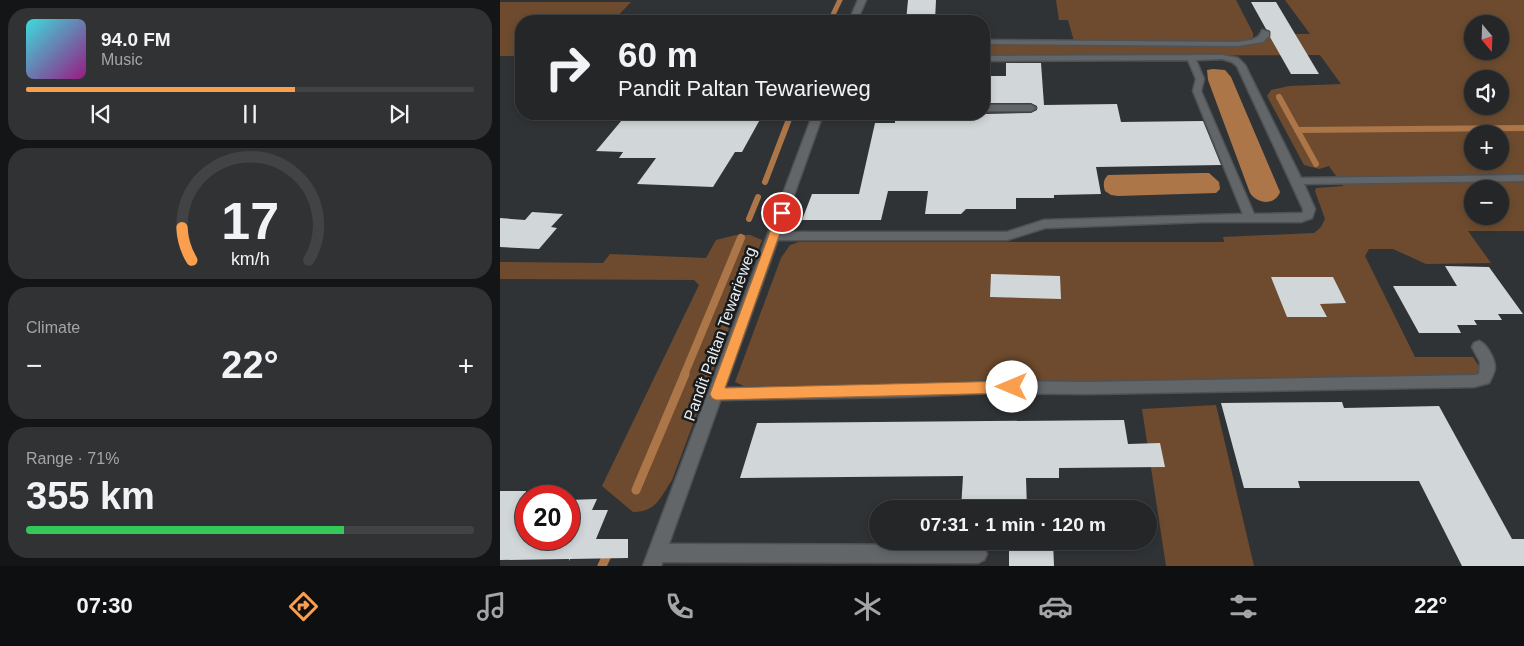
<!DOCTYPE html>
<meta charset="utf-8">
<style>
:root{--surface:#242628;--page:#303234;--text:#f1f3f6;--muted:#a3a5a8;--line:#414345;--accent:#fa9f4e}
body{margin:0;font-family:Arial,sans-serif;background:var(--page);color:var(--text);height:100vh;display:flex;flex-direction:column;font-size:19px;white-space:nowrap}
*{box-sizing:border-box;margin:0}
p{font-size:16px;color:var(--muted)}
.icon{flex:none;width:28px;height:28px;fill:none;stroke:currentColor;stroke-width:2;stroke-linecap:round;stroke-linejoin:round}
.map{position:relative;flex:1;overflow:hidden}
.panel{display:flex;flex-direction:column;gap:8px;padding:8px;background:#141516;width:500px}
.panel>*{flex:none}
.top-card{position:absolute;left:15px;top:15px;width:475px;height:105px;border-radius:20px;box-shadow:0 2px 8px #0003,0 0 0 1px var(--line);background:#242628;color:var(--text);overflow:hidden}
.needle{width:32px;rotate:161deg}
.buttons{position:absolute;left:964px;top:15px;display:grid;gap:10px}
.buttons a{display:grid;place-items:center;width:45px;height:45px;border-radius:50%;background:var(--surface);box-shadow:0 2px 8px #0003,0 0 0 1px var(--line);font-size:25px}
.speed{position:absolute;left:15px;top:485px;display:flex;gap:10px;font-size:25px;font-weight:700;text-align:center}
.speed>*{display:grid;place-content:center;width:65px;height:65px;border-radius:50%;background:var(--surface);box-shadow:0 2px 8px #0003,0 0 0 1px var(--line);line-height:1}
.speed .limit{border:8px solid #d22;background:#fff;color:#111}
.pin{position:absolute;display:grid;place-items:center;width:42px;height:42px;color:#fff;margin:-21px;border:2px solid #fff;border-radius:50%;box-shadow:0 1px 5px #0007}
.me{position:absolute;width:55px;margin:-28px;rotate:270deg;stroke-linejoin:round;filter:drop-shadow(0 0 4px #0008)}
.turn{display:flex;align-items:center;gap:18px;height:105px;padding:0 20px;font-size:22px}
.turn .icon{width:65px;height:65px;stroke-width:2.5}
.turn b{display:block;font-size:35px;line-height:42px}
.big{font-size:38px;font-weight:600;line-height:1.1}
.panel .tile{flex:1;display:flex;flex-direction:column;justify-content:center;gap:8px;min-width:0;padding:0 18px;border-radius:20px;background:var(--page)}
.panel .dial{align-items:center;gap:0}
.dial svg{height:130px;overflow:visible;fill:none;stroke:var(--line);stroke-width:7;stroke-linecap:round;text-anchor:middle}
.dial text{fill:var(--text);stroke:none}
.song{display:flex;align-items:center;gap:15px}
.cover{width:60px;height:60px;border-radius:8px;background:linear-gradient(135deg,hsl(180 70% 55%),hsl(310 70% 35%))}
.played{height:5px;border-radius:2px;background:linear-gradient(90deg,var(--accent) 60%,var(--line) 60%)}
.keys{display:flex;justify-content:space-around;direction:ltr}
.heat{display:flex;justify-content:space-between;align-items:center;font-size:28px;direction:ltr}
.charge{height:8px;border-radius:4px;background:linear-gradient(90deg,#34c759 71%,var(--line) 0)}
.trip{position:absolute;left:369px;top:500px;width:288px;height:50px;border-radius:25px;background:var(--surface);box-shadow:0 2px 8px #0003,0 0 0 1px var(--line);font-weight:600;line-height:50px;text-align:center}
.menu{display:flex;height:80px;justify-content:space-around;align-items:center;background:#0e0f10;color:var(--muted)}
.menu .icon{width:35px;height:35px}
.menu .current{color:var(--accent)}
.menu b{font-size:22px;color:var(--text)}
main{display:flex;flex:1;min-height:0}
.map>svg:first-child{display:block}
.green{fill:#6e4b2e;fill-rule:evenodd}
.water{fill:#ad7648}
.lines{fill:none;stroke-linecap:round;stroke-linejoin:round}
.stream-far3{stroke:#ad7648;stroke-width:5}
.stream-far2{stroke:#ad7648;stroke-width:6}
.stream-far1{stroke:#ad7648;stroke-width:8}
.stream{stroke:#ad7648;stroke-width:9}
.building{fill:#d1d6d9}
.service-casing{stroke:#4f5254;stroke-width:3}
.minor-casing{stroke:#4f5254;stroke-width:3}
.service{fill:#626669;fill-rule:evenodd}
.minor{fill:#626669;fill-rule:evenodd}
.route{fill:#fa9f4e;stroke:#a26733}
.labels{text-anchor:middle;dominant-baseline:central;stroke-width:5;stroke-linejoin:round;paint-order:stroke}
.street-label{font-size:16px;fill:#ebeef0;stroke:#191b1c}
</style>
<main>
<section class="panel">
<div class="tile">
<div class="song"><i class="cover"></i><div><b>94.0 FM</b><p>Music</p></div></div>
<div class="played"></div>
<div class="keys"><svg class="icon" aria-label="previous" viewBox="0 0 24 24"><path d="M18 5L8 12l10 7zM5 5v14"/></svg><svg class="icon" aria-label="pause" viewBox="0 0 24 24"><path d="M8 5v14M16 5v14"/></svg><svg class="icon" aria-label="next" viewBox="0 0 24 24"><path d="M6 5l10 7-10 7zM19 5v14"/></svg></div>
</div>
<div class="tile dial"><svg viewBox="0 0 100 80">
<path d="M14 69A42 42 0 1 1 86 69"/>
<path d="M14 69A42 42 0 0 1 8 49" stroke="#fa9f4e"/>
<text x="50" y="56" font-size="32" font-weight="700">17</text>
<text x="50" y="72" font-size="11">km/h</text>
</svg></div>
<div class="tile"><p>Climate</p>
<div class="heat"><a>−</a><b class="big">22°</b><a>+</a></div>
</div>
<div class="tile"><p>Range · 71%</p><b class="big">355 km</b><div class="charge"></div></div>
</section>
<div class="map">
<svg width="1024" height="566" viewBox="0 0 1024 566">
<rect width="100%" height="100%" fill="#303336"/>
<!-- green -->
<path class="green" d="M 556,0 L 736,0 L 753,33 L 753,38 L 736,42 L 574,41 L 568,20 L 559,20 Z
M 785,0 L 1024,0 L 1024,231 L 968,231 L 991,263 L 926,264 L 893,249 L 869,249 L 865,256 L 915,357 L 973,357 L 982,371 L 971,378 L 248,388 L 235,382 L 281,258 L 290,245 L 299,242 L 724,242 L 723,237 L 814,233 L 821,227 L 825,219 L 815,191 L 816,188 L 843,186 L 829,166 L 819,169 L 804,165 L 767,96 L 771,90 L 789,86 L 841,84 L 820,55 L 484,56 L 484,44 L 496,42 L 746,45 L 764,41 L 769,37 L 769,34 L 810,34 ZM 972,24 L 1000,24 L 1000,51 L 972,51 ZM 972,79 L 1000,79 L 1000,106 L 972,106 ZM 972,134 L 1000,134 L 1000,161 L 972,161 ZM 972,189 L 1000,189 L 1000,216 L 972,216 Z
M 0,2 L 131,2 L 113,21 L 21,21 L 21,56 L 0,56 Z
M 236,235 L 250,235 L 262,240 L 172,480 C 160,498 156,512 133,512 L 102,486 L 199,285 L 194,280 L 0,279 L 0,262 L 103,263 L 110,254 L 206,258 L 216,240 Z
M 716,405 L 754,566 L 666,566 L 642,409 Z"/>
<!-- water -->
<path class="water" d="M 713,69 L 725,70 L 731,77 L 780,192 C 775,206 757,204 750,193 L 708,80 L 707,70 Z
M 702,173 L 709,173 L 719,182 L 720,189 L 716,193 L 618,196 L 611,195 L 605,191 C 603,185 603,180 608,175 Z"/>
<g class="lines">
<!-- stream-far3 -->
<path class="stream-far3" d="M 330,21 L 340,0
M 779,97 L 780,99"/>
<!-- stream-far2 -->
<path class="stream-far2" d="M 779,97 L 816,164
M 797,130 L 1024,128
M 265,182 L 291,114
M 249,219 L 258,197"/>
<!-- stream-far1 -->
<path class="stream-far1" d="M 184,375 L 241,238"/>
<!-- stream -->
<path class="stream" d="M 136,490 L 185,374
M 102,566 L 110,549"/>
</g>
<!-- building -->
<path class="building" d="M 408,0 L 436,0 L 435,21 L 406,21 Z
M 751,2 L 776,2 L 819,74 L 791,74 L 770,37 L 770,31 L 766,29 Z
M 506,63 L 541,63 L 544,105 L 617,104 L 621,122 L 703,121 L 721,165 L 596,167 L 601,194 L 554,195 L 554,198 L 516,198 L 516,209 L 466,209 L 461,214 L 425,214 L 428,191 L 388,191 L 381,220 L 302,220 L 312,194 L 359,194 L 375,123 L 395,123 L 395,119 L 439,119 L 440,115 L 531,113 L 537,110 L 537,106 L 531,103 L 484,103 L 484,76 L 506,76 Z
M 127,114 L 263,114 L 242,152 L 235,152 L 213,187 L 137,184 L 156,158 L 119,158 L 123,152 L 96,151 Z
M 32,212 L 63,214 L 51,227 L 57,228 L 39,249 L 0,247 L 0,218 L 25,220 Z
M 945,266 L 989,267 L 1023,314 L 998,314 L 1002,320 L 974,320 L 977,325 L 957,325 L 961,333 L 919,333 L 893,286 L 957,286 Z
M 491,274 L 560,276 L 561,299 L 490,297 Z
M 771,277 L 833,277 L 846,303 L 820,304 L 827,317 L 787,317 Z
M 842,402 L 844,408 L 939,406 L 1012,539 L 1024,539 L 1024,566 L 962,566 L 919,481 L 798,481 L 800,488 L 744,488 L 721,403 Z
M 624,420 L 628,444 L 660,443 L 665,467 L 559,468 L 559,478 L 526,478 L 527,509 L 461,509 L 463,476 L 240,478 L 257,423 Z
M 0,491 L 26,491 L 26,539 L 69,539 L 69,500 L 97,499 L 92,510 L 108,510 L 96,539 L 128,539 L 128,558 L 70,559 L 69,561 L 69,559 L 0,560 Z
M 509,541 L 553,541 L 554,566 L 509,566 Z"/>
<g class="lines">
<!-- service casing -->
<g class="service-casing">
<path id="service" d="M 762,30 L 769,32 L 769,36 L 763,42 L 738,46 L 484,44 L 484,40 L 738,42 C 748,40 759,41 762,30 Z
M 722,55 L 738,58 L 745,65 L 801,178 L 1024,175 L 1024,181 L 804,184 L 815,209 L 812,218 L 801,222 L 703,222 L 545,228 L 507,240 L 274,240 L 268,236 L 274,232 L 507,232 L 544,220 L 743,214 L 693,91 L 696,79 L 688,60 L 484,61 L 484,56 ZM 722,59 L 732,62 L 737,66 L 803,209 L 803,213 L 754,214 L 701,91 L 704,79 L 696,60 Z
M 484,105 L 531,105 L 536,108 L 531,111 L 484,111 Z
M 979,341 C 987,344 995,359 995,368 C 994,374 991,379 989,383 L 974,387 L 588,394 L 493,393 L 401,397 L 217,400 L 212,399 L 210,394 L 212,389 L 217,388 L 401,385 L 493,381 L 588,382 L 974,375 L 979,374 L 980,362 L 972,347 L 974,343 Z
M 157,544 L 478,545 L 484,548 L 487,554 L 484,560 L 478,563 L 157,562 L 151,559 L 148,553 L 151,547 Z"/>
</g>
<!-- minor casing -->
<g class="minor-casing">
<path id="minor" d="M 358,0 L 366,0 L 357,21 L 349,21 Z
M 313,114 L 323,114 L 161,566 L 143,566 Z"/>
</g>
<!-- service -->
<use href="#service" class="service"/>
<!-- minor -->
<use href="#minor" class="minor"/>
</g>
<!-- route -->
<path class="route" d="M 282,210 L 287,213 L 225,388 L 512,381 L 516,383 L 518,387 L 516,391 L 512,393 L 216,400 L 212,398 L 210,394 L 277,213 Z"/>
<g class="labels">
<!-- street labels -->
<g class="street-label">
<text transform="translate(220 334) rotate(-70)">Pandit Paltan Tewarieweg</text>
</g>
</g>
</svg>
<div class="buttons">
<a><svg class="needle" viewBox="-14 -14 28 28"><path d="M0-13l5 13h-10z" fill="#e53935"/><path d="M0 13l5-13h-10z" fill="#a3a5a8"/></svg></a>
<a><svg class="icon" aria-label="sound" viewBox="0 0 24 24"><path d="M4 9h4l5-4v14l-5-4H4zM17 9q2 3 0 6"/></svg></a>
<a>+</a>
<a>−</a>
</div>
<div class="speed"><div class="limit">20</div></div>
<div class="pin" style="left:282px;top:213px;background:#d93025"><svg class="icon" aria-label="arrive" viewBox="0 0 24 24"><path d="M6 21V4h12l-3 4 3 4H6"/></svg></div>
<svg class="me" style="left:512px;top:387px" viewBox="-20 -20 40 40"><circle r="19" fill="#fff"/><path d="M0-13L10 11 0 6-10 11z" fill="#fa9f4e"/></svg>
<div class="trip">07:31 · 1 min · 120 m</div>
<div class="top-card">
<div class="turn"><svg class="icon" aria-label="right" viewBox="0 0 24 24"><path d="M7 20v-9h11M14 6l5 5-5 5"/></svg><div><b>60 m</b>Pandit Paltan Tewarieweg</div></div>
</div>
</div>
</main>
<nav class="menu">
<b>07:30</b>
<svg class="icon current" aria-label="directions" viewBox="0 0 24 24"><path d="M12 3l9 9-9 9-9-9zM9 14v-3h6M13 9l2 2-2 2"/></svg>
<svg class="icon" aria-label="music" viewBox="0 0 24 24"><path d="M9 18V5l10-2v13"/><circle cx="6" cy="18" r="3"/><circle cx="16" cy="16" r="3"/></svg>
<svg class="icon" aria-label="phone" viewBox="0 0 24 24"><path d="M5 4h4l2 5-3 2q2 4 5 5l2-3 5 2v4C11 20 4 13 5 4z"/></svg>
<svg class="icon" aria-label="climate" viewBox="0 0 24 24"><path d="M12 3v18M4 7l16 10M4 17L20 7"/></svg>
<svg class="icon" aria-label="car" viewBox="0 0 24 24"><path d="M5 17H2v-5l4-1 3-4h7l3 4 3 1v5h-3M9 17h6M6 11h13"/><circle cx="7" cy="17" r="2"/><circle cx="17" cy="17" r="2"/></svg>
<svg class="icon" aria-label="filters" viewBox="0 0 24 24"><path d="M4 7h16M4 17h16"/><circle cx="9" cy="7" r="2"/><circle cx="15" cy="17" r="2"/></svg>
<b>22°</b>
</nav>
